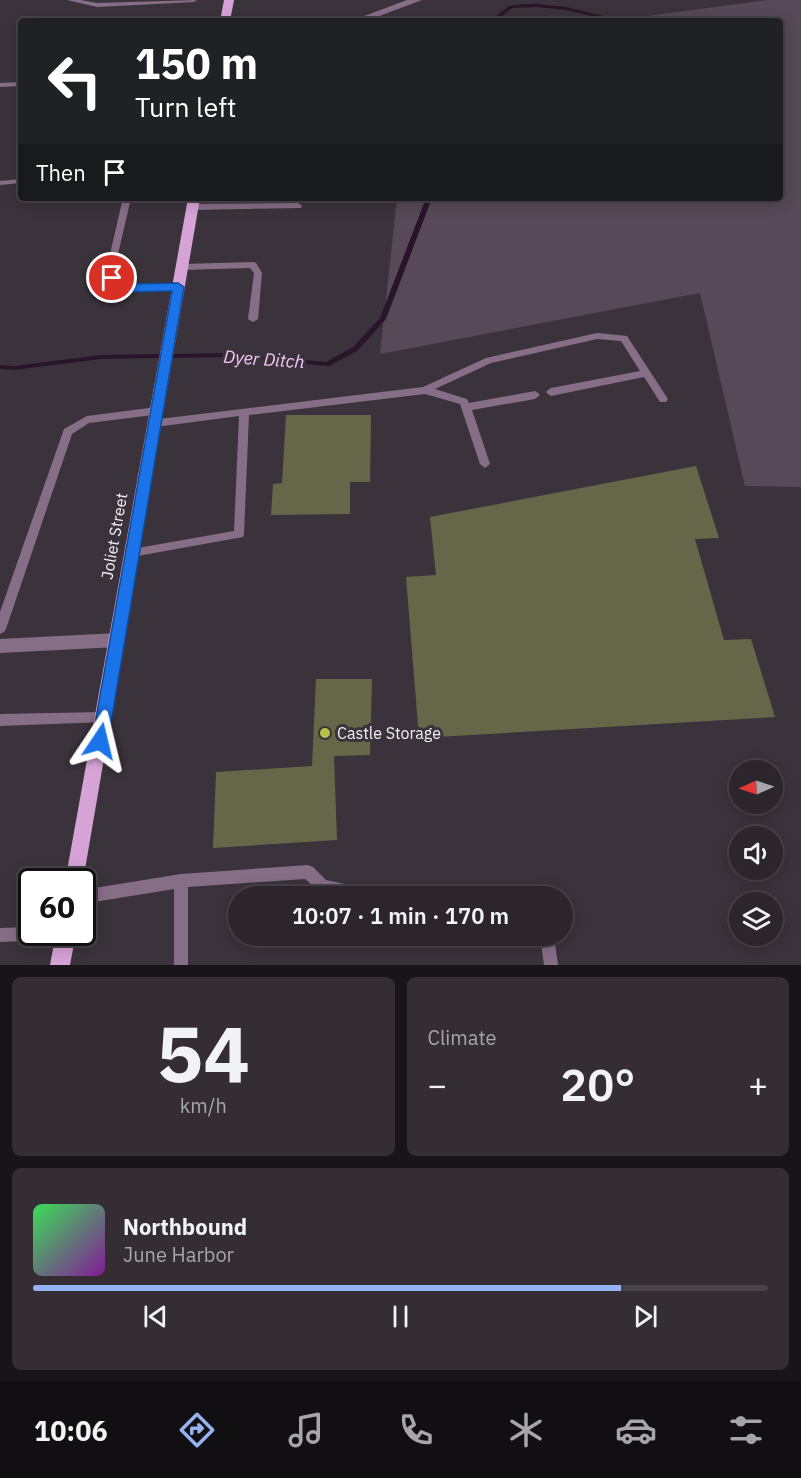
<!DOCTYPE html>
<meta charset="utf-8">
<style>
:root{--surface:#2c262c;--page:#342e34;--text:#f1f3f6;--muted:#a6a5a9;--line:#484348;--accent:#95b2f1}
body{margin:0;font-family:"IBM Plex Sans",sans-serif;background:var(--page);color:var(--text);height:100vh;display:flex;flex-direction:column;font-size:22px;white-space:nowrap}
*{box-sizing:border-box;margin:0}
p{font-size:20px;color:var(--muted)}
.icon{flex:none;width:33px;height:33px;fill:none;stroke:currentColor;stroke-width:2;stroke-linecap:round;stroke-linejoin:round}
.map{position:relative;height:965px;overflow:hidden}
.details{display:flex;flex-direction:column;gap:12px;padding:12px;background:#181518;flex:1}
.details>*{flex:none}
.guide{position:absolute;left:18px;top:18px;width:765px;height:183px;border-radius:6px;box-shadow:0 3px 15px #0003,0 0 0 2px var(--line);background:#202124;color:#fff;overflow:hidden}
.needle{width:39px;rotate:267deg}
.fabs{position:absolute;left:729px;top:760px;display:grid;gap:12px}
.fabs a{display:grid;place-items:center;width:54px;height:54px;border-radius:50%;background:var(--surface);box-shadow:0 3px 15px #0003,0 0 0 2px var(--line);font-size:30px}
.speed{position:absolute;left:18px;top:868px;display:flex;gap:12px;font-size:30px;font-weight:700;text-align:center}
.speed>*{display:grid;place-content:center;width:78px;height:78px;border-radius:50%;background:var(--surface);box-shadow:0 3px 15px #0003,0 0 0 2px var(--line);line-height:1}
.speed .limit{border:3px solid #111;border-radius:9px;background:#fff;color:#111}
.pin{position:absolute;display:grid;place-items:center;width:51px;height:51px;color:#fff;margin:-26px;border:3px solid #fff;border-radius:50%;box-shadow:0 2px 6px #0007}
.me{position:absolute;width:66px;margin:-33px;rotate:10deg;stroke-linejoin:round;filter:drop-shadow(0 0 4px #0008)}
.turn{display:flex;align-items:center;gap:21px;height:126px;padding:0 18px;font-size:27px}
.turn .icon{width:78px;height:78px;stroke-width:2.5}
.turn b{display:block;font-size:42px;line-height:51px}
.then{display:flex;align-items:center;height:57px;padding:0 18px;background:#0003;gap:12px;font-size:22px}
.big{font-size:45px;font-weight:600;line-height:1.1}
.details .tile{flex:1;display:flex;flex-direction:column;justify-content:center;gap:9px;min-width:0;padding:0 21px;border-radius:9px;background:var(--page)}
.details .dial{align-items:center;gap:0}
.dial b{font-size:78px;line-height:1}
.song{display:flex;align-items:center;gap:18px}
.cover{width:72px;height:72px;border-radius:9px;background:linear-gradient(135deg,hsl(130 70% 55%),hsl(290 70% 35%))}
.played{height:6px;border-radius:3px;background:linear-gradient(90deg,var(--accent) 80%,var(--line) 80%)}
.keys{display:flex;justify-content:space-around;direction:ltr}
.heat{display:flex;justify-content:space-between;align-items:center;font-size:33px;direction:ltr}
.details .tiles{flex:1;display:grid;gap:12px;grid-template-columns:1fr 1fr}
.tile:last-child{grid-column:span 2}
.trip{position:absolute;left:228px;top:886px;width:345px;height:60px;border-radius:30px;background:var(--surface);box-shadow:0 3px 15px #0003,0 0 0 2px var(--line);font-weight:600;line-height:60px;text-align:center}
.tabs{display:flex;height:96px;justify-content:space-around;align-items:center;background:#120f12;color:var(--muted)}
.tabs .icon{width:42px;height:42px}
.tabs .active{color:var(--accent)}
.tabs b{font-size:27px;color:var(--text)}
.map>svg:first-child{display:block}
.green{fill:#574957}
.lines{fill:none;stroke-linecap:round;stroke-linejoin:round}
.stream{fill:#281529;fill-rule:evenodd}
.building{fill:#646849}
.lane{fill:#876e87;fill-rule:evenodd}
.street{fill:#876e87;fill-rule:evenodd}
.primary{fill:#d6a3d7;fill-rule:evenodd}
.route{fill:#1a73e8;stroke:#114b97;stroke-width:1.5}
.poi-dot{fill:#b7c148;stroke:#3b333b;stroke-width:2}
.labels{text-anchor:middle;dominant-baseline:central;stroke-width:6;stroke-linejoin:round;paint-order:stroke}
.street-label{font-size:16px;fill:#f3eef3;stroke:#3b333b}
.poi-label{font-size:16px;fill:#f3eef3;stroke:#3b333b;text-anchor:start}
.water-label{font-size:18px;font-style:italic;fill:#f3c6f3;stroke:#3b333b}
</style>
<div class="map">
<svg width="801" height="965" viewBox="0 0 801 965">
<rect width="100%" height="100%" fill="#3b333b"/>
<!-- green -->
<path class="green" d="M 768,0 L 801,0 L 801,487 L 745,486 L 700,293 L 380,354 L 397,198 L 780,198 L 780,21 L 610,21 Z"/>
<g class="lines">
<!-- stream -->
<path class="stream" d="M 523,4 L 537,4 L 566,7 L 624,21 L 615,21 L 566,10 L 537,7 L 512,8 L 496,21 L 490,21 L 509,6 Z
M 426,198 L 432,198 L 386,319 L 357,351 L 329,366 L 227,357 L 101,359 L 14,370 L 0,369 L 0,365 L 14,366 L 101,355 L 227,353 L 326,362 L 353,347 L 380,318 Z"/>
</g>
<!-- building -->
<path class="building" d="M 286,415 L 371,415 L 370,482 L 350,482 L 350,514 L 271,515 L 273,484 L 282,483 Z
M 696,466 L 719,538 L 695,539 L 724,640 L 751,639 L 775,717 L 419,738 L 406,577 L 436,575 L 430,517 Z
M 316,679 L 372,679 L 370,755 L 334,756 L 337,840 L 213,848 L 216,772 L 312,766 Z"/>
<g class="lines">
<!-- lane -->
<path class="lane" d="M 67,0 L 81,0 L 97,3 L 197,0 L 194,2 L 97,7 Z
M 21,82 L 21,86 L 0,87 L 0,83 Z
M 21,179 L 21,183 L 0,185 L 0,181 Z
M 123,198 L 131,198 L 115,267 L 120,283 L 127,285 L 178,284 L 183,287 L 181,289 L 126,291 L 114,287 L 109,278 L 107,267 Z
M 298,203 L 302,206 L 301,208 L 192,210 L 188,207 L 192,204 Z
M 253,262 L 256,263 L 262,273 L 258,319 L 253,322 L 248,319 L 254,273 L 250,268 L 182,270 L 178,267 L 182,264 Z
M 597,333 L 627,336 L 666,396 L 668,399 L 666,402 L 660,402 L 644,377 L 551,396 L 548,394 L 546,392 L 548,390 L 551,388 L 640,371 L 621,341 L 597,339 L 491,363 L 435,389 L 467,399 L 469,403 L 535,391 L 538,393 L 540,395 L 535,399 L 472,410 L 490,464 L 485,468 L 480,464 L 460,404 L 425,394 L 249,415 L 244,534 L 243,537 L 132,557 L 128,556 L 126,553 L 128,550 L 132,549 L 234,531 L 239,416 L 155,427 L 151,426 L 150,423 L 151,420 L 423,387 L 486,358 Z
M 157,407 L 162,411 L 161,414 L 89,423 L 72,434 L 6,629 L 4,632 L 0,634 L 0,612 L 64,429 L 87,416 Z
M 104,712 L 108,713 L 110,717 L 108,721 L 104,722 L 0,726 L 0,714 Z
M 308,865 L 313,867 L 326,880 L 373,890 L 378,892 L 380,897 C 361,897 338,900 321,892 C 315,889 310,883 305,879 L 188,887 L 188,965 L 174,965 L 174,889 L 82,904 L 82,890 L 181,874 Z
M 32,927 L 32,933 L 55,933 L 53,938 L 48,940 L 0,942 L 0,928 Z
M 540,936 L 554,936 L 558,965 L 544,965 Z"/>
<!-- street -->
<path class="street" d="M 407,0 L 422,0 L 366,21 L 351,21 Z
M 117,633 L 123,635 L 125,640 L 123,645 L 117,647 L 0,653 L 0,639 Z"/>
<!-- primary -->
<path class="primary" d="M 224,0 L 234,0 L 230,21 L 220,21 Z
M 188,198 L 200,198 L 82,887 L 82,882 L 65,882 Z
M 56,933 L 76,933 L 70,965 L 50,965 Z"/>
</g>
<!-- route -->
<path class="route" d="M 112,275 L 126,284 L 178,283 L 184,287 L 108,741 L 106,746 L 100,748 L 94,746 L 92,741 L 172,291 L 126,292 L 113,288 L 107,278 Z"/>
<!-- markers -->
<circle class="poi-dot" cx="325" cy="733" r="6"/>
<g class="labels">
<!-- street labels -->
<g class="street-label">
<text transform="translate(114 536) rotate(-80)">Joliet Street</text>
</g>
<!-- poi labels -->
<g class="poi-label">
<text x="337" y="733">Castle Storage</text>
</g>
<!-- water labels -->
<g class="water-label">
<text transform="translate(264 359) rotate(4)">Dyer Ditch</text>
</g>
</g>
</svg>
<div class="fabs">
<a><svg class="needle" viewBox="-14 -14 28 28"><path d="M0-13l5 13h-10z" fill="#e53935"/><path d="M0 13l5-13h-10z" fill="#a6a5a9"/></svg></a>
<a><svg class="icon" aria-label="sound" viewBox="0 0 24 24"><path d="M4 9h4l5-4v14l-5-4H4zM17 9q2 3 0 6"/></svg></a>
<a><svg class="icon" aria-label="layers" viewBox="0 0 24 24"><path d="M12 4l9 5-9 5-9-5zM3 14l9 5 9-5"/></svg></a>
</div>
<div class="speed"><div class="limit">60</div></div>
<div class="pin" style="left:112px;top:278px;background:#d93025"><svg class="icon" aria-label="arrive" viewBox="0 0 24 24"><path d="M6 21V4h12l-3 4 3 4H6"/></svg></div>
<svg class="me" style="left:100px;top:741px" viewBox="-20 -20 40 40"><path d="M0-17L14 15 0 8-14 15z" fill="#1a73e8" stroke="#fff" stroke-width="4"/></svg>
<div class="trip">10:07 · 1 min · 170 m</div>
<div class="guide">
<div class="turn"><svg class="icon" aria-label="left" viewBox="0 0 24 24"><path d="M17 20v-9H6M10 6l-5 5 5 5"/></svg><div><b>150 m</b>Turn left</div></div>
<div class="then">Then<svg class="icon" aria-label="arrive" viewBox="0 0 24 24"><path d="M6 21V4h12l-3 4 3 4H6"/></svg></div>
</div>
</div>
<section class="details">
<div class="tiles">
<div class="tile dial"><b>54</b><p>km/h</p></div>
<div class="tile"><p>Climate</p>
<div class="heat"><a>−</a><b class="big">20°</b><a>+</a></div>
</div>
<div class="tile">
<div class="song"><i class="cover"></i><div><b>Northbound</b><p>June Harbor</p></div></div>
<div class="played"></div>
<div class="keys"><svg class="icon" aria-label="previous" viewBox="0 0 24 24"><path d="M18 5L8 12l10 7zM5 5v14"/></svg><svg class="icon" aria-label="pause" viewBox="0 0 24 24"><path d="M8 5v14M16 5v14"/></svg><svg class="icon" aria-label="next" viewBox="0 0 24 24"><path d="M6 5l10 7-10 7zM19 5v14"/></svg></div>
</div>
</div>
</section>
<nav class="tabs">
<b>10:06</b>
<svg class="icon active" aria-label="directions" viewBox="0 0 24 24"><path d="M12 3l9 9-9 9-9-9zM9 14v-3h6M13 9l2 2-2 2"/></svg>
<svg class="icon" aria-label="music" viewBox="0 0 24 24"><path d="M9 18V5l10-2v13"/><circle cx="6" cy="18" r="3"/><circle cx="16" cy="16" r="3"/></svg>
<svg class="icon" aria-label="phone" viewBox="0 0 24 24"><path d="M5 4h4l2 5-3 2q2 4 5 5l2-3 5 2v4C11 20 4 13 5 4z"/></svg>
<svg class="icon" aria-label="climate" viewBox="0 0 24 24"><path d="M12 3v18M4 7l16 10M4 17L20 7"/></svg>
<svg class="icon" aria-label="car" viewBox="0 0 24 24"><path d="M5 17H2v-5l4-1 3-4h7l3 4 3 1v5h-3M9 17h6M6 11h13"/><circle cx="7" cy="17" r="2"/><circle cx="17" cy="17" r="2"/></svg>
<svg class="icon" aria-label="filters" viewBox="0 0 24 24"><path d="M4 7h16M4 17h16"/><circle cx="9" cy="7" r="2"/><circle cx="15" cy="17" r="2"/></svg>
</nav>
